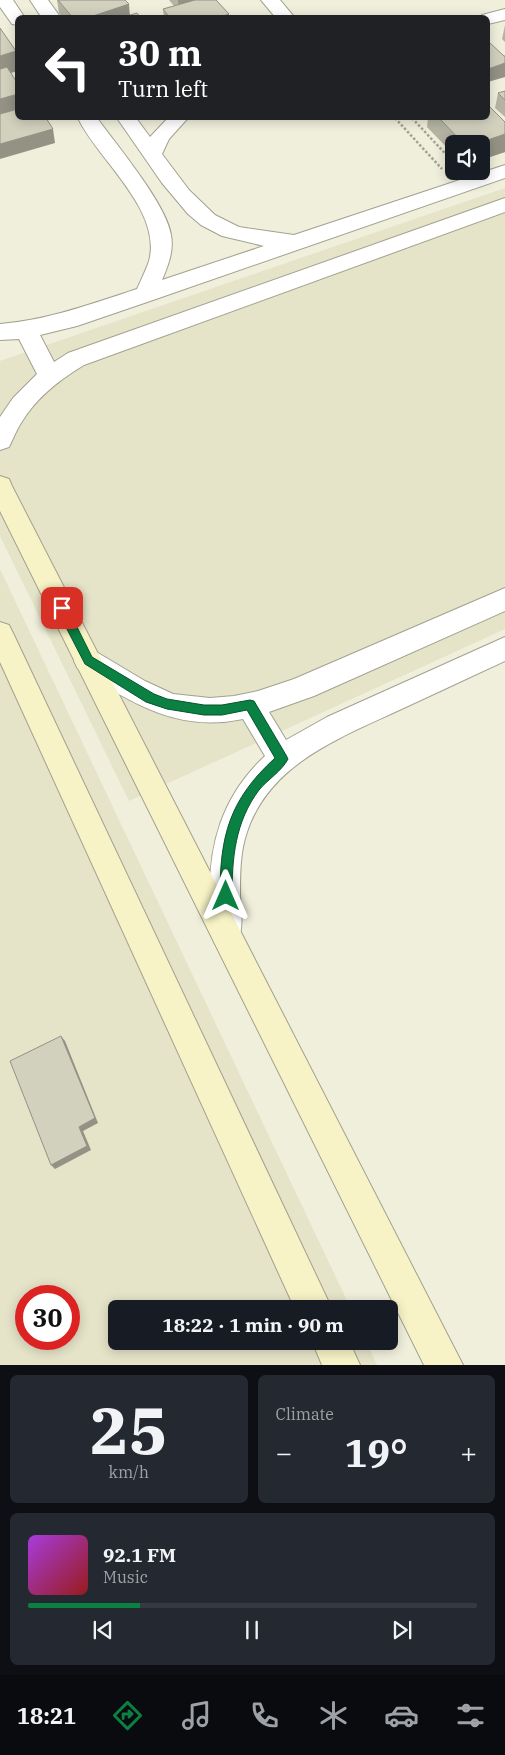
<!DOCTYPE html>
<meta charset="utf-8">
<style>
:root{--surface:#171b24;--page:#242831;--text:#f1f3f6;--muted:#9ea1a6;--line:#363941;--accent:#0b8043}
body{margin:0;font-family:"IBM Plex Serif",serif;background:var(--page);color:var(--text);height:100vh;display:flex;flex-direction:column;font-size:19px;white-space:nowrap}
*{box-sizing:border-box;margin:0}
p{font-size:16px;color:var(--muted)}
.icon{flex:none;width:28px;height:28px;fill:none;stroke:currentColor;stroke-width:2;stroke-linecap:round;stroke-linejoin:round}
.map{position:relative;height:1365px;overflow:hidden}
.drawer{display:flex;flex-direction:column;gap:10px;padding:10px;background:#0d0f14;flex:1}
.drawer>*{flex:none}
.banner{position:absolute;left:15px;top:15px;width:475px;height:105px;border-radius:8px;box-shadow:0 2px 12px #0003;background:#202124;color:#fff;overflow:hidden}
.fabs{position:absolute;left:445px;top:135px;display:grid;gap:10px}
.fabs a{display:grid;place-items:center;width:45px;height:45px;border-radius:8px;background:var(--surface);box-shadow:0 2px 12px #0003;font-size:25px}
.speed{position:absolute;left:15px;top:1285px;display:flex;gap:10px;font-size:25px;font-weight:700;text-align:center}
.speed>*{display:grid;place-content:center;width:65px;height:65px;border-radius:50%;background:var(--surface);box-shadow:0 2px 12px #0003;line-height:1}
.speed .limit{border:8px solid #d22;background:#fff;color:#111}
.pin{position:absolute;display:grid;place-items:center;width:42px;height:42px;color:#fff;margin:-21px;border-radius:10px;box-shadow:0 2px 8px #0006}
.me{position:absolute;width:55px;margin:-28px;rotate:0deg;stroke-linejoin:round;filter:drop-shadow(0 0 4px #0008)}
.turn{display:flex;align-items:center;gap:18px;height:105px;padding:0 20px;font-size:22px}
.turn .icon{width:65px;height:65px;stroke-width:2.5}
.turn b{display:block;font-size:35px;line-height:42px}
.big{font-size:38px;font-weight:800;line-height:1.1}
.drawer .card{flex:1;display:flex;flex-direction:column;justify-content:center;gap:8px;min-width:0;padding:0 18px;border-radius:8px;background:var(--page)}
.drawer .dial{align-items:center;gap:0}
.dial b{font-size:65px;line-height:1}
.song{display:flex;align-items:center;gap:15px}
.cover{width:60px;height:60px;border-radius:8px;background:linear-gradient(135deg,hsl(280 70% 55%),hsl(0 70% 35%))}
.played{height:5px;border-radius:2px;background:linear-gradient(90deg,var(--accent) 25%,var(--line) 25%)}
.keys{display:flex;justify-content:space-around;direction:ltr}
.heat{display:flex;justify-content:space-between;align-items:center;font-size:28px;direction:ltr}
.drawer .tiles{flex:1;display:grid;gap:10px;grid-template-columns:1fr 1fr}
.card:last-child{grid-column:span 2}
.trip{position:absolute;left:108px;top:1300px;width:290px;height:50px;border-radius:8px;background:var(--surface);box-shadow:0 2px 12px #0003;font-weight:800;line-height:50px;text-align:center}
.menu{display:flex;height:80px;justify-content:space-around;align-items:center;background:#090b0e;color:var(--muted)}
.menu .icon{width:35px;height:35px}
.menu .selected{color:var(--accent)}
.menu b{font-size:22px;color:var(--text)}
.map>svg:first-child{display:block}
.built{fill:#e5e3c8;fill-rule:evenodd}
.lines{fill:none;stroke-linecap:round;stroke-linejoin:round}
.street-casing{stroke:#a2a18f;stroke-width:2}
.secondary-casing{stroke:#a2a18f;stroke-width:2}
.path{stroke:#a2a192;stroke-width:2.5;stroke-dasharray:2.5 2;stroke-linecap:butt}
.street{fill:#fff;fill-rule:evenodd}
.secondary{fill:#f7f3c6;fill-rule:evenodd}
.wall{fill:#b5b4a3}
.shaded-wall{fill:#939285}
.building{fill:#d2d1be;stroke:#939285}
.route{fill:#0b8043;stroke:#07532c}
</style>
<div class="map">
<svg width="505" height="1365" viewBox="0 0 505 1365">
<rect width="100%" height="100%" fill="#f0efdc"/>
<!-- built -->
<path class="built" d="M 505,188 L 505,629 L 129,801 L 0,536 L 0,361 Z
M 0,569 L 351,1309 L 116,1309 L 116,1341 L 366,1341 L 377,1365 L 0,1365 ZM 26,1296 L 69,1296 L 69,1339 L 26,1339 Z"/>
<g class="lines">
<!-- street casing -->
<g class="street-casing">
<path id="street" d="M 0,0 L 13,0 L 25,18 L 18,18 L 18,25 L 12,24 L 0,7 Z
M 30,0 L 48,0 L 61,18 L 42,18 Z
M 261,0 L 280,0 L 295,18 L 276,18 Z
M 505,9 L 505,20 L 488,24 L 488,18 L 480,18 L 482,15 Z
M 78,118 L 97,118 C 116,144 167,205 171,235 C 174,251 168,266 162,280 L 264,246 L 222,236 L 201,225 L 188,214 L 162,183 L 117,118 L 136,118 L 150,137 L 168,118 L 188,118 L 169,139 L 162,154 L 189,190 L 215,215 L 239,227 L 294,235 L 505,165 L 505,178 L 153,300 L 77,326 L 40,335 L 54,362 L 68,353 L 505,198 L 505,212 L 84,365 C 59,380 36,398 21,423 C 16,431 13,439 9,447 L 0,450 L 0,417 L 13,398 L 37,374 L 19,339 L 0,340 L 0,324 C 48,320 91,304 137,289 C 141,280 146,270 149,261 C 163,210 97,159 78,118 Z
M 505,588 L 505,611 L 314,696 L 269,712 L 286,740 L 327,717 L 505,637 L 505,661 C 468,678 432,695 395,712 C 337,739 269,765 247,832 C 240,852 240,874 240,895 C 241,912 244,928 237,944 L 226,948 L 215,944 C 209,930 210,917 210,902 C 208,845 222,796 265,756 L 243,719 C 177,733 132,703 78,669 L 74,661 L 78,653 L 88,649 L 98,653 L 145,681 L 173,694 L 210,698 L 234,696 L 258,691 L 294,679 Z"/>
</g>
<!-- secondary casing -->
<g class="secondary-casing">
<path id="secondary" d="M 0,476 L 9,479 L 12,486 L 463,1365 L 424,1365 L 0,511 Z
M 0,622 L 9,625 L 13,633 L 332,1309 L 295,1309 L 0,662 Z
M 312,1341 L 349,1341 L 360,1365 L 322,1365 Z"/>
</g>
<!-- path -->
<path class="path" d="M 395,118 L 442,169
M 412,118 L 454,163"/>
<!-- street -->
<use href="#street" class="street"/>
<!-- secondary -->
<use href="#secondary" class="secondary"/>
</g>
<!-- wall -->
<path class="wall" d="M 57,0 L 125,0 L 130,15 L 141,18 L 63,18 L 59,13 Z
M 169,0 L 217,0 L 216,0 L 229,14 L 229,18 L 164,18 L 163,9 L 174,6 Z
M 505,25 L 505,42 L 502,39 Z
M 505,91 L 505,117 L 495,108 L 498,93 Z
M 428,118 L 488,118 L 505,152 L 481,160 L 481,144 L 454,144 L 454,155 L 427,127 Z"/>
<!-- shaded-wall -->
<path class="shaded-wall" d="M 178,0 L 217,0 L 179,11 Z
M 129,4 L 130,18 L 87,18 Z
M 229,14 L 229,18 L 218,18 Z
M 16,51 L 18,61 L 18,71 L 0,76 L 0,56 Z
M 505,63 L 505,77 L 488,82 L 488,69 Z
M 18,94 L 18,109 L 0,114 L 0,99 Z
M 53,129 L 55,143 L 0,159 L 0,144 Z
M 505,134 L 505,152 L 481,160 L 481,144 L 476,144 Z
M 61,1036 L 65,1041 L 98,1123 L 83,1131 L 91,1150 L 55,1169 L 51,1165 L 79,1127 Z"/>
<!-- building -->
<path class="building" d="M 58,0 L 125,0 L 129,4 L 87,18 L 73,18 Z
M 195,0 L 216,0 L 229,14 L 218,18 L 170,18 L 163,9 Z
M 137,13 L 141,18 L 121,18 Z
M 0,28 L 16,51 L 0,56 Z
M 490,43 L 504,56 L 505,56 L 505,63 L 488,69 L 488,44 Z
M 7,67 L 18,84 L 18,94 L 0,99 L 0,69 Z
M 505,91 L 505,100 L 498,93 Z
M 488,105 L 505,122 L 505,134 L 476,144 L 464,144 L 439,118 L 488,118 Z
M 18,109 L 18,118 L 46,118 L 53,129 L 0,144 L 0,114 Z
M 61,1036 L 95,1118 L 79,1127 L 87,1146 L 51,1165 L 10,1061 Z"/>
<!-- route -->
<path class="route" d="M 62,604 L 66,605 L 92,657 L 154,694 L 167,699 L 204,705 L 222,705 L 250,700 L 254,701 L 286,755 L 288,759 C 282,771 267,780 259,790 C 235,822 232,858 232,896 L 230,901 L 226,902 L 222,901 L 220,896 C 220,836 229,800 275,758 L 247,710 L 222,715 L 204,715 L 167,709 L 146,702 L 85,664 L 56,608 Z"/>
</svg>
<div class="fabs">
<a><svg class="icon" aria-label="sound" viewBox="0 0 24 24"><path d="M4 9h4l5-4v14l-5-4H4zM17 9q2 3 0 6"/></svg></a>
</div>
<div class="speed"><div class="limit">30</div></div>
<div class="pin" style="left:62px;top:608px;background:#d93025"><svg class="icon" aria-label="arrive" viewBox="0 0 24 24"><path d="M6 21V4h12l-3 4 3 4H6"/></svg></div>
<svg class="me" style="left:226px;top:896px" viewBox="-20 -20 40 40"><path d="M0-17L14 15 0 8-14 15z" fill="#0b8043" stroke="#fff" stroke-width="4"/></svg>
<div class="trip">18:22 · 1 min · 90 m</div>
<div class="banner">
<div class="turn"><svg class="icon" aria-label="left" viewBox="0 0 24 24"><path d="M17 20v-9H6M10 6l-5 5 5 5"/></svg><div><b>30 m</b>Turn left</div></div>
</div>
</div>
<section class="drawer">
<div class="tiles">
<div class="card dial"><b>25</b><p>km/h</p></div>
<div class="card"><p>Climate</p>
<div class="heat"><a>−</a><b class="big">19°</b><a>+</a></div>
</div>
<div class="card">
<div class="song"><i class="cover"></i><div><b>92.1 FM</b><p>Music</p></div></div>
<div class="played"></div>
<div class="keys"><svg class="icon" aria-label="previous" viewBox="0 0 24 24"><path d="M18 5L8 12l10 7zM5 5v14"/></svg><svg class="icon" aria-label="pause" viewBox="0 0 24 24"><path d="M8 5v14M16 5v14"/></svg><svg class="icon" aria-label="next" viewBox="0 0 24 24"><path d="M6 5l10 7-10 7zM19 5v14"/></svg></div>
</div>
</div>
</section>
<nav class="menu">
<b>18:21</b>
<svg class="icon selected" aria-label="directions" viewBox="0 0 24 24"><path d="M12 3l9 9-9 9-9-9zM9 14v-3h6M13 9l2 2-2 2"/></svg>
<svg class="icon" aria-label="music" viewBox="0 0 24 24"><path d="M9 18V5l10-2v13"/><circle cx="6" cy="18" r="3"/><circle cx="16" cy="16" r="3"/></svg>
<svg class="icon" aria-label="phone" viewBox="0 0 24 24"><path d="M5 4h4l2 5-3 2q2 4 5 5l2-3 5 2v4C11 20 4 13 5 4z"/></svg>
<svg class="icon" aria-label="climate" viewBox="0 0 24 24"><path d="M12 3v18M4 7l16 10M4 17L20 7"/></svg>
<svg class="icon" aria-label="car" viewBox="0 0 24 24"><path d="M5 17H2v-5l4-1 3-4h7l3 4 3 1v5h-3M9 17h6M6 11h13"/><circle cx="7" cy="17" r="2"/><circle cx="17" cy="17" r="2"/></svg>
<svg class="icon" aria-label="filters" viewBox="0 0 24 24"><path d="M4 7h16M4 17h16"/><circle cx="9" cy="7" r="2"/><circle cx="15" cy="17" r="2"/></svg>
</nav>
